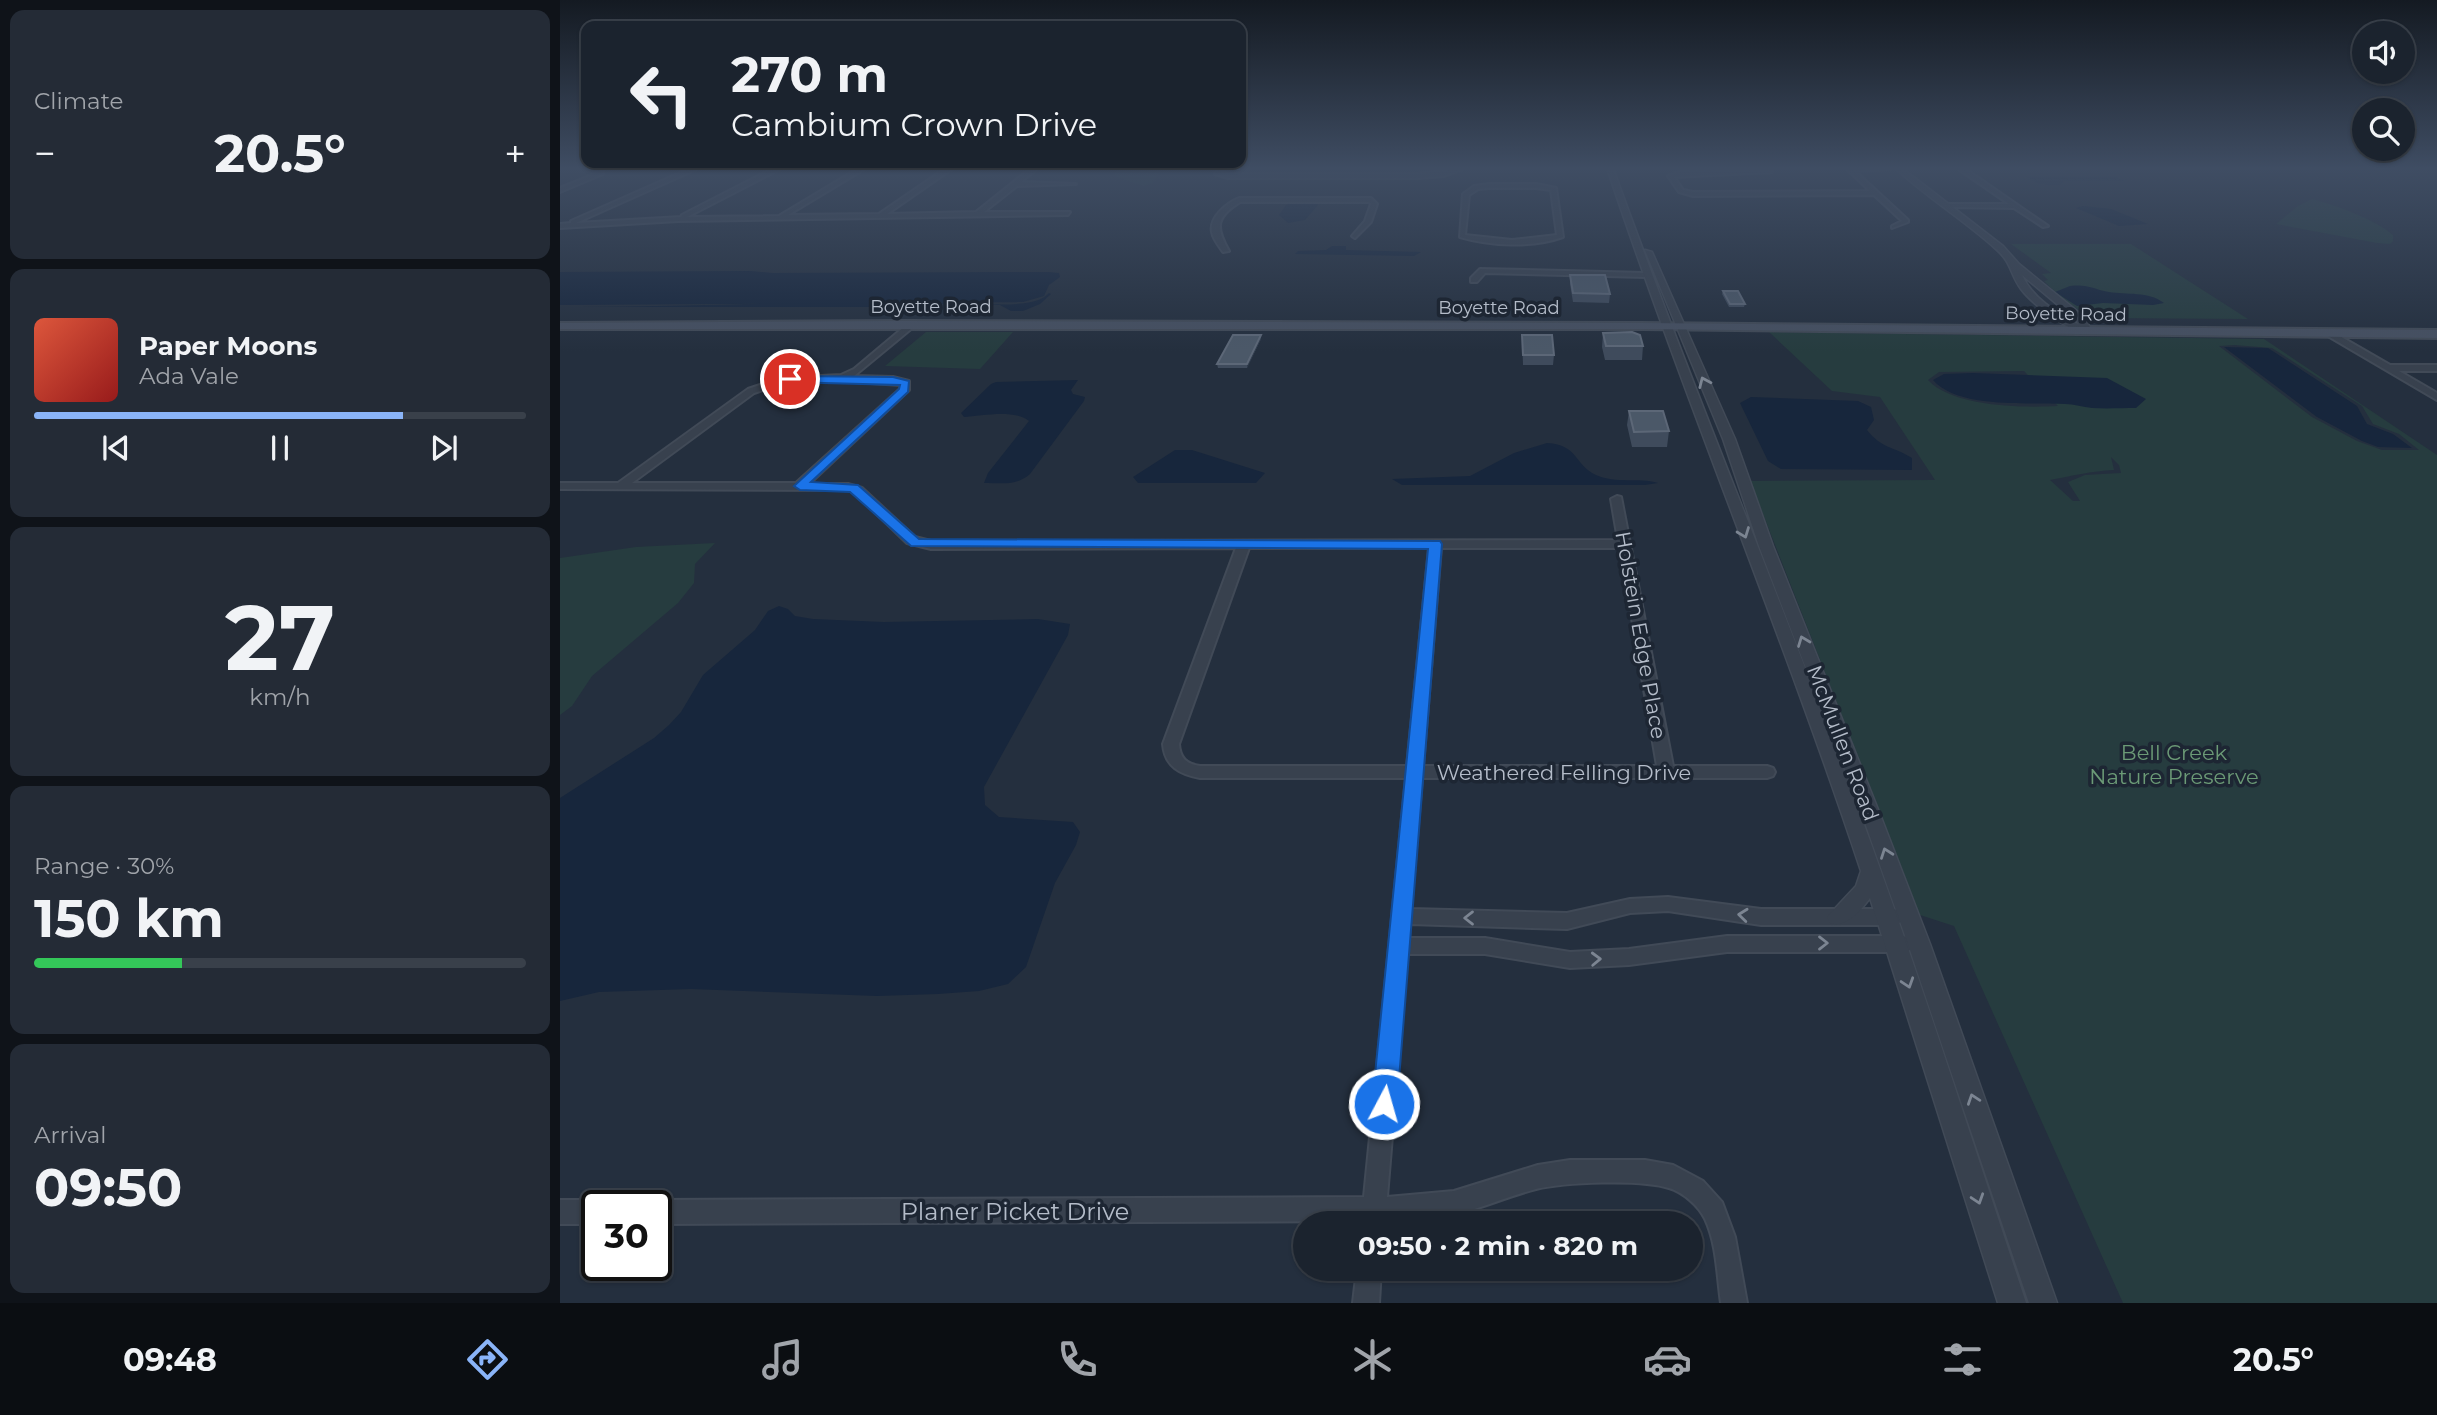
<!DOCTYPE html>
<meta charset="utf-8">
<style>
:root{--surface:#1b232e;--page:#242b36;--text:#f1f3f6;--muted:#a0a4aa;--line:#39404a;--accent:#8ab4f8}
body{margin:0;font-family:Montserrat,sans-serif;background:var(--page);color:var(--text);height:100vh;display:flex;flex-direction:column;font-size:26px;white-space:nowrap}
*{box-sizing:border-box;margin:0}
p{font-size:23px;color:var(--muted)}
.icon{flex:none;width:38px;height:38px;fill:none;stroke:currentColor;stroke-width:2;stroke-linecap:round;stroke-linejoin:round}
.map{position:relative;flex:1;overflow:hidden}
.details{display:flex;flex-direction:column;gap:10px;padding:10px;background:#0f1319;width:560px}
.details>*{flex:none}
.top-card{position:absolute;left:21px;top:21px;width:665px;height:147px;border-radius:14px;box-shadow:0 2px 5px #0004,0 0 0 2px var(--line);background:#1b232e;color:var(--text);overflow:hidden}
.controls{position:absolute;left:1792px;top:21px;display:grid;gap:14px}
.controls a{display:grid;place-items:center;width:63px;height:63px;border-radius:50%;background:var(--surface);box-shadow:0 2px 5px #0004,0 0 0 2px var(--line);font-size:35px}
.speed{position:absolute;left:21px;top:1190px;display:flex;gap:14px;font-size:35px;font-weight:700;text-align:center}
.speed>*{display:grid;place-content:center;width:91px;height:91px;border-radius:50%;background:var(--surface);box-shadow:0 2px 5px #0004,0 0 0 2px var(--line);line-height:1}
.speed .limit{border:4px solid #111;border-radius:10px;background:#fff;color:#111}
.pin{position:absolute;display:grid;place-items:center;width:60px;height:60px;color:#fff;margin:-30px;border:4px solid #fff;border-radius:50%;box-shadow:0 2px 7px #0007}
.me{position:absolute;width:77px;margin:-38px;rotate:6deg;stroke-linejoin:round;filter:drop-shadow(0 0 5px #0008)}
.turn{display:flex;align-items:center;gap:24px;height:147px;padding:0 35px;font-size:32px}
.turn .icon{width:91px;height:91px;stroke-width:2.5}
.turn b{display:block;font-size:49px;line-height:60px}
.big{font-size:52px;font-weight:700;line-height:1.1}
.details .tile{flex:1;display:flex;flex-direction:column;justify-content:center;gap:10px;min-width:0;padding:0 24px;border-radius:14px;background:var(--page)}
.details .dial{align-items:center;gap:0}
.dial b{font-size:91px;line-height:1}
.song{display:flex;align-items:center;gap:21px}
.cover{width:84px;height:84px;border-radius:10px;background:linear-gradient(135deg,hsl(10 70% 55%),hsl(0 70% 35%))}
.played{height:7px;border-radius:4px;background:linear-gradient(90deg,var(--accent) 75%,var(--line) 75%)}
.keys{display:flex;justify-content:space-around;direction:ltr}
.heat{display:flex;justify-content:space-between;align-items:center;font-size:38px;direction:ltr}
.charge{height:10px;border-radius:5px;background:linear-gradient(90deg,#34c759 30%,var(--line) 0)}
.trip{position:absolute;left:733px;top:1211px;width:410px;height:70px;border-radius:35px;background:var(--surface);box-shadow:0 2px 5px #0004,0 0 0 2px var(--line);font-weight:700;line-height:70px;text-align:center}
.tab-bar{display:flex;height:112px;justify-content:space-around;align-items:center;background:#0b0e12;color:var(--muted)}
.tab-bar .icon{width:49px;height:49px}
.tab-bar .selected{color:var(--accent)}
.tab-bar b{font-size:32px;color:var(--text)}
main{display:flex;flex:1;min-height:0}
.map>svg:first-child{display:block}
.green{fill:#263c3f;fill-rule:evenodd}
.water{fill:#17263c}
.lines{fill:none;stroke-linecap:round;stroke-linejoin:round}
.minor-casing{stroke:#414a57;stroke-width:4}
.tertiary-casing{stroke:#414a57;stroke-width:3}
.secondary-casing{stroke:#414a57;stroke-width:4}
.minor{fill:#38414e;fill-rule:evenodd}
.tertiary{fill:#38414e;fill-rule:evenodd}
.secondary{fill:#465061;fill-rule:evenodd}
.wall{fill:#3f4b5c}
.shaded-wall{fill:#2f3b4b}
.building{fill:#4b5868;stroke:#5c6777;stroke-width:2}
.oneway{stroke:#7c8592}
.route{fill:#1a73e8;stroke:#114b97;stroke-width:2}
.labels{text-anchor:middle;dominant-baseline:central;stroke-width:7;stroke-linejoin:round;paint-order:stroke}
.far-street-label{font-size:18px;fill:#b4bcc9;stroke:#1d2633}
.street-label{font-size:21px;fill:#b4bcc9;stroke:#1d2633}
.park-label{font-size:21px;fill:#6b9a76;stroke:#1d2633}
.near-street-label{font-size:24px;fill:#b4bcc9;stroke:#1d2633}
</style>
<main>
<section class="details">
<div class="tile"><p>Climate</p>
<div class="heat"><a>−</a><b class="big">20.5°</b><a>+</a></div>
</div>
<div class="tile">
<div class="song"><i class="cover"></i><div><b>Paper Moons</b><p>Ada Vale</p></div></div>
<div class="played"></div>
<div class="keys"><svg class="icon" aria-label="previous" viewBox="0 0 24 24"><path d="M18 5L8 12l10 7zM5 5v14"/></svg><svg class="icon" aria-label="pause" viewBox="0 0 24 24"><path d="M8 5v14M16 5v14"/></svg><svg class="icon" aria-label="next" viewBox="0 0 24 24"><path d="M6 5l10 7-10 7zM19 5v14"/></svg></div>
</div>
<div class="tile dial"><b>27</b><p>km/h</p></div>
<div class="tile"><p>Range · 30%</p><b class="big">150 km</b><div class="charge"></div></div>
<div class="tile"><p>Arrival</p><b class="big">09:50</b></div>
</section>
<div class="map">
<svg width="1877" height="1303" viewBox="0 0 1877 1303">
<rect width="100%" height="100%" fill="#242f3e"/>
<!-- green -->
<path class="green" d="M 562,168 L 603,168 L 592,183 L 584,186 L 554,176 L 556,170 Z
M 1752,199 C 1776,205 1816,220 1833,235 L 1833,241 L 1830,244 L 1817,243 L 1716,224 L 1738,206 Z
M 1451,244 L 1571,244 L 1688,319 L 1537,318 C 1515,311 1500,297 1484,281 L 1488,280 L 1482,274 L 1491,273 Z
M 366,332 L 453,332 L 420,369 L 325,366 Z
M 1209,332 L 1704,339 L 1877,455 L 1877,1303 L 1563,1303 L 1394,926 L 1360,915 L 1190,481 L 1375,480 L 1320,397 L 1272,391 ZM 1674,345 L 1712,348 L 1802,406 L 1813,424 L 1839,434 L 1859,450 L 1822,450 L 1797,441 L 1752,417 L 1659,346 ZM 1464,371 L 1498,406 C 1463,408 1393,407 1368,380 L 1379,372 ZM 1551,457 L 1559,465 L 1561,473 L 1525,475 L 1508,482 L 1520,501 L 1513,501 L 1490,480 C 1511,476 1532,471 1554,470 Z
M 155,543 L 135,564 L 134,583 L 118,603 L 32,676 L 12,706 L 0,715 L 0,558 L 76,547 Z"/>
<!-- water -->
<path class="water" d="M 1477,176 L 1553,176 L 1564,181 L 1504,181 L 1500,185 C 1487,185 1478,186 1468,177 Z
M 732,203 L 757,203 L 758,205 L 745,220 L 728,223 L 719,215 L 726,205 Z
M 1523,206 L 1551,209 L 1588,224 L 1559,226 L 1516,208 Z
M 772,246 L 786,246 L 786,250 L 861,252 L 854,256 L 735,254 L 738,251 L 766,250 Z
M 190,271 L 212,273 L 488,272 L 499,273 L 500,277 L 489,285 L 484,296 L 463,302 L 0,305 L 0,272 L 4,272 Z
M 1510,286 C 1529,284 1532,289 1549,292 C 1566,295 1589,291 1604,303 L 1593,305 L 1543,303 L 1517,306 L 1495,292 Z
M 489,293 L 491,294 L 480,304 L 463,311 L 451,311 L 440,305 L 396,303 L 338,307 L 20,307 C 147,306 275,300 402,303 C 425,303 474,310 489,293 Z
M 1664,347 L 1708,348 L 1797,406 L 1807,424 L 1833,434 L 1852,448 L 1818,447 L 1802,441 L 1757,417 Z
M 1413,373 L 1547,378 L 1586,399 L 1576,408 C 1562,408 1547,409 1532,408 C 1523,407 1514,404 1505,404 C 1469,402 1398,409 1373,380 L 1384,374 Z
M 518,380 L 511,390 L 513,394 L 525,397 L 524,401 L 470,474 C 456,486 442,483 424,483 L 428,473 L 469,421 C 455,409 421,416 404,417 L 401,413 L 431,384 L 436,382 Z
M 1191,397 L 1298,401 L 1311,407 L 1314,420 L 1307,430 C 1322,449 1333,446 1352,458 L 1352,470 L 1221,469 L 1208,461 L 1180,403 Z
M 987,443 C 1019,445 1014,465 1036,475 C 1056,484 1078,477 1098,483 L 1085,485 L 842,485 L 832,479 L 910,476 L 954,453 Z
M 615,450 L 632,450 L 705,473 L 696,483 L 578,483 L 573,477 Z
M 219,606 L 228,609 L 235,616 L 253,619 L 324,622 L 478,619 L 510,624 L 508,635 L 424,787 L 425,805 L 439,817 L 513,822 L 520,832 L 516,845 L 495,883 L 466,967 L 448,984 L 419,991 L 378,994 L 317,996 L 131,989 L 39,992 L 0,1001 L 0,798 L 94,738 L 109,725 L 121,712 L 143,675 L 195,630 L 208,611 Z"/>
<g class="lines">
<!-- minor casing -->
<g class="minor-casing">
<path id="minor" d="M 32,168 L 43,170 L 43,174 L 0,192 L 0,188 L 37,173 Z
M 131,168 L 139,168 L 16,223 L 121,217 L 122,215 L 214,168 L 222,168 L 127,217 L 219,216 L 299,168 L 306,168 L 228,215 L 319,214 L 386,168 L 393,168 L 327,214 L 416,212 L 471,168 L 478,168 L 461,182 L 516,184 L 457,186 L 424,212 L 510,212 L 508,215 L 118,221 L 0,228 L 0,224 L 11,223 L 11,221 Z
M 658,168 L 664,168 L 661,172 L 668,174 L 859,174 L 905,168 L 884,176 L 859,178 L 668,178 L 655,174 Z
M 1286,168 L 1342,168 L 1295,171 L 1348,220 L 1348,222 L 1332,228 L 1332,226 L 1342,221 L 1314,195 L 1133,196 L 1119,192 L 1108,176 L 1122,171 L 1212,172 L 1114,177 L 1123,190 L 1133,192 L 1310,191 Z
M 1397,168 L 1404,168 L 1488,226 L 1483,227 L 1454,208 L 1385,207 L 1387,204 L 1449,204 Z
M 929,184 L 976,184 L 996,188 L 1003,237 C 972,248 931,246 900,237 L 903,194 L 914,186 ZM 929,188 L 976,188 L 991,190 L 997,235 L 952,240 L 905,235 L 909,195 L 918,189 Z
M 679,198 L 811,198 L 817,204 L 811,222 L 795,238 L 792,236 L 805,221 L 811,204 L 809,202 L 680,202 C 656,217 655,227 669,251 L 663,252 C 659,246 653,239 652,232 C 649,217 667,203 679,198 Z
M 920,269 L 1086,273 L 1090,275 L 1086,277 L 925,273 L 917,282 L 911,282 L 911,278 Z
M 350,322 L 357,324 L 294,376 L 333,377 L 349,381 L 349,390 L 249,484 L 288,484 L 302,488 L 355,537 L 371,541 L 1058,540 L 1051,499 L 1057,496 L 1061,497 L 1113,766 L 1207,766 L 1213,768 L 1215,772 L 1213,776 L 1207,778 L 862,778 L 851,909 L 1007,913 L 1070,899 L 1108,897 L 1201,909 L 1334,909 L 1341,912 L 1343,917 L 1341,922 L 1334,925 L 1201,925 L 1108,911 L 1070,913 L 1007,929 L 850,924 L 849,938 L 925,938 L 1010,952 L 1069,949 L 1167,936 L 1343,936 L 1350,938 L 1353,944 L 1350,950 L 1343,952 L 1167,952 L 1069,965 L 1010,968 L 925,954 L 847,954 L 827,1197 L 894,1191 L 978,1165 L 1010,1160 L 1085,1160 L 1113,1165 L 1143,1181 L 1162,1202 L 1175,1237 L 1187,1303 L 1161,1303 C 1157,1276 1157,1244 1145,1219 C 1139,1206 1123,1192 1109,1188 C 1082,1179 1004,1182 976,1189 C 949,1196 922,1208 894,1215 C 872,1220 848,1221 825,1221 L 825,1223 L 801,1223 L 801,1221 L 96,1224 L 96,1206 L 87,1206 L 96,1200 L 804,1197 L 846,778 L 640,778 C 620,774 605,767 603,744 L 676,548 L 371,549 L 347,543 L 294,492 L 287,490 L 0,489 L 0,483 L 58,483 L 188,389 L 221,378 L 281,375 L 294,369 ZM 280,381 L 341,385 L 340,389 L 236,483 L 72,483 L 194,393 L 221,384 ZM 689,548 L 869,548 L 847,766 L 640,766 C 626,764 620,758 619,744 ZM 881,548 L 1060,548 L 1097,766 L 863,766 Z
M 1771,331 L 1830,365 L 1877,365 L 1877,371 L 1839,371 L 1877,393 L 1877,400 L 1768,336 L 1767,334 Z
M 0,1200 L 37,1200 L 46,1206 L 37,1206 L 37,1224 L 0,1224 Z
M 797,1269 L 821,1269 L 819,1303 L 793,1303 Z"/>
</g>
<!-- tertiary casing -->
<g class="tertiary-casing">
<path id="tertiary" d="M 1047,168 L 1053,168 C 1128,378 1215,583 1292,792 C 1355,960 1409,1132 1466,1303 L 1438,1303 L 1310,898 C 1301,910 1286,929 1270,923 L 1267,917 L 1296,886 L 1301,871 C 1223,635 1126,404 1047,168 Z
M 1335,168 L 1342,168 L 1443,246 L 1459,264 L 1523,316 L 1533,332 L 1531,334 C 1513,335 1473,305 1461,289 C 1450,274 1452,263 1436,249 C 1404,220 1366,197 1335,168 ZM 1462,275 L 1516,320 L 1518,324 C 1496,312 1473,299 1462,275 Z
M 1085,250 L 1092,252 L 1175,439 L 1213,546 L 1321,817 L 1370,944 L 1497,1303 L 1469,1303 L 1348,944 L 1303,817 L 1199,546 L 1163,439 Z"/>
</g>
<!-- secondary casing -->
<g class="secondary-casing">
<path id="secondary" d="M 340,321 L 1083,323 L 1877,330 L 1877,338 L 1083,329 L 0,329 L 0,323 Z"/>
</g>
<!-- minor -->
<use href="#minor" class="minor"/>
<!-- tertiary -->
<use href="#tertiary" class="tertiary"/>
<!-- secondary -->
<use href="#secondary" class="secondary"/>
</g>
<!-- wall -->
<path class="wall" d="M 1010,275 L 1050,294 L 1049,303 L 1013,302 L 1010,284 Z
M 1163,291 L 1185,304 L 1184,307 L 1169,307 L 1162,294 Z
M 1043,333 L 1083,346 L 1082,360 L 1045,360 L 1042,347 Z
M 701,335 L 701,339 L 687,368 L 658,368 L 657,364 Z
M 962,335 L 994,355 L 993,365 L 963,365 Z
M 1069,411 L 1109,431 L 1107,447 L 1072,447 L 1067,425 Z"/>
<!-- shaded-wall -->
<path class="shaded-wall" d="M 701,335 L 701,339 L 687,368 L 687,364 Z"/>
<!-- building -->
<path class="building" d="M 1010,275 L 1045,275 L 1050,294 L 1013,293 Z
M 1163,291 L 1178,291 L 1185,304 L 1170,304 Z
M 1072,332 L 1080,335 L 1083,346 L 1046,346 L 1043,333 Z
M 673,335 L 701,335 L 687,364 L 657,364 Z
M 962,335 L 992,335 L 994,355 L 963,355 Z
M 1069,411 L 1103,411 L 1109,431 L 1074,432 Z"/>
<!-- one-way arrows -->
<defs><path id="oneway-chevron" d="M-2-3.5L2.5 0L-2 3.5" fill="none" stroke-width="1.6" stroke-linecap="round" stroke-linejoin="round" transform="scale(1.75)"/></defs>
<g class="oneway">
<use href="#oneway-chevron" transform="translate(1144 382) rotate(-114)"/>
<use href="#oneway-chevron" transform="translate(1184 533) rotate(69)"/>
<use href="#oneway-chevron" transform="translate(1243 641) rotate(-111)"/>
<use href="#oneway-chevron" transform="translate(1326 853) rotate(-110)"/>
<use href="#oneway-chevron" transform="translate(1183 915) rotate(-174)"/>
<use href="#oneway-chevron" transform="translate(909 918) rotate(-180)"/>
<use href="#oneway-chevron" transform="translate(1263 943)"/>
<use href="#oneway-chevron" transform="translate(1036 959) rotate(-2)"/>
<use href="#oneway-chevron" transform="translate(1348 983) rotate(72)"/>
<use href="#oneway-chevron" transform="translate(1413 1099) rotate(-109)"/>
<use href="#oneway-chevron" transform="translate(1418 1199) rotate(72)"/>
</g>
<!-- sky -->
<linearGradient id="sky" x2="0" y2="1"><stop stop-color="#141a22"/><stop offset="0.48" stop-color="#3f4d63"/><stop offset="1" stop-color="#3f4d63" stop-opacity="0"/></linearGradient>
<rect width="1877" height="351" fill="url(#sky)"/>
<!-- route -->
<path class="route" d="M 230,376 L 333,377 L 349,381 L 348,392 L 251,482 L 298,485 L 359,539 L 880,541 L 882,544 L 837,1104 L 833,1113 L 824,1116 L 815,1113 L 812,1104 L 868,549 L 351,546 L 290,492 L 240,490 L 234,486 L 339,389 L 340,385 L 226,382 L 226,377 Z"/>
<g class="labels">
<!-- far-street labels -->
<g class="far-street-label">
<text x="371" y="307">Boyette Road</text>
<text x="939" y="308">Boyette Road</text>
<text transform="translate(1506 314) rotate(1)">Boyette Road</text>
</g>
<!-- street labels -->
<g class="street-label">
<text transform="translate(1081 635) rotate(80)">Holstein Edge Place</text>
<text transform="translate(1283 743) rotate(69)">McMullen Road</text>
<text x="1004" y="772">Weathered Felling Drive</text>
</g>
<!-- park labels -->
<g class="park-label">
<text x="1614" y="752">Bell Creek<tspan x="1614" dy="24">Nature Preserve</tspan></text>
</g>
<!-- near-street labels -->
<g class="near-street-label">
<text x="455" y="1211">Planer Picket Drive</text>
</g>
</g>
</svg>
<div class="controls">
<a><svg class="icon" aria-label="sound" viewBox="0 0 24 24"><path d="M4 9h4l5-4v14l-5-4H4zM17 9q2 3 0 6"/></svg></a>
<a><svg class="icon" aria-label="search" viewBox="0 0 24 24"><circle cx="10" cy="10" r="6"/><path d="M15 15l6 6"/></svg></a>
</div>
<div class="speed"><div class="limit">30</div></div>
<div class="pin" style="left:230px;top:379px;background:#d93025"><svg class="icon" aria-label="arrive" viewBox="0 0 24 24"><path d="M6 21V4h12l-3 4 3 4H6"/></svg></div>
<svg class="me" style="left:824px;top:1104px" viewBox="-20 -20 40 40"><circle r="17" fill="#1a73e8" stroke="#fff" stroke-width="3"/><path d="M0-11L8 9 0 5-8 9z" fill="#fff"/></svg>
<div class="trip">09:50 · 2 min · 820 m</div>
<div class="top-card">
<div class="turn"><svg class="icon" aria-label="left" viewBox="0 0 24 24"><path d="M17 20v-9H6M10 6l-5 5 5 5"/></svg><div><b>270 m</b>Cambium Crown Drive</div></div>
</div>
</div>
</main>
<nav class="tab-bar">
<b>09:48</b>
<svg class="icon selected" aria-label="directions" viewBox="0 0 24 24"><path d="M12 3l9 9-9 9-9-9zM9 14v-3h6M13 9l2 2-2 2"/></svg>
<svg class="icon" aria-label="music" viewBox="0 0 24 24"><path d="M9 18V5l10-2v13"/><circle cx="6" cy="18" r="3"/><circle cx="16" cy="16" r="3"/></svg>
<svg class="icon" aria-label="phone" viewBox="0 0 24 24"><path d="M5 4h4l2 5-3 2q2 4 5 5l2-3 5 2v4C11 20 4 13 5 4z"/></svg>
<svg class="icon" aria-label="climate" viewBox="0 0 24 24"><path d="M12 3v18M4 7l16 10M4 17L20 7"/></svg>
<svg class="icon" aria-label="car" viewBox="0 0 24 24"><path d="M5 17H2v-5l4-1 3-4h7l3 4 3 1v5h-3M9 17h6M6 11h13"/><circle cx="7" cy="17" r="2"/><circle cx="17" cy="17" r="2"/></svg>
<svg class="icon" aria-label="filters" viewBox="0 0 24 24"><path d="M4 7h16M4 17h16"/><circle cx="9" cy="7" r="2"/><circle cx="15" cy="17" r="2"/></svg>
<b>20.5°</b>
</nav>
